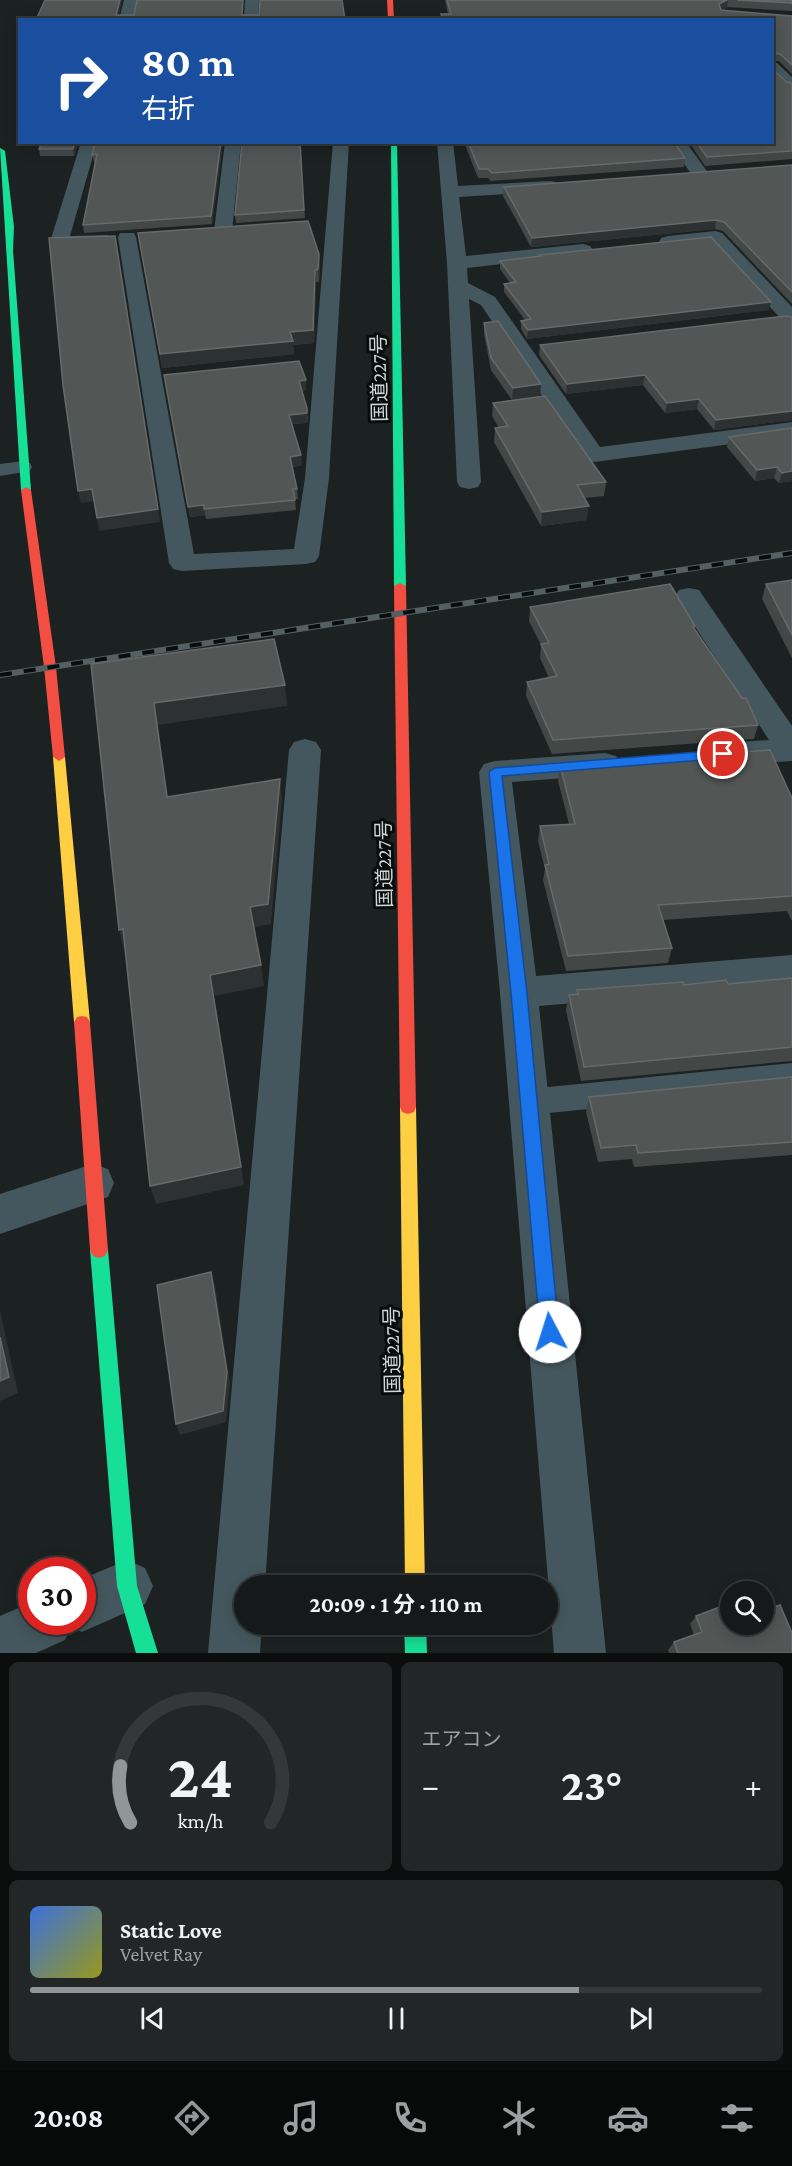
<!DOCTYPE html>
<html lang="ja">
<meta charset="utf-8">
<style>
:root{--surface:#151919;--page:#222626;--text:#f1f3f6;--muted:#9da0a2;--line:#343838;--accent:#919797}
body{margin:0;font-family:"Crimson Pro","Noto Sans JP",serif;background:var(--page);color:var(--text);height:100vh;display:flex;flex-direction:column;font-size:22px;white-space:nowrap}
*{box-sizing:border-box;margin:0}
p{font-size:20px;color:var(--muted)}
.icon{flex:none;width:33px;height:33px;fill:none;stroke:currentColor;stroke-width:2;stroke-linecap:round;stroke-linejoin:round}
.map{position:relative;height:1653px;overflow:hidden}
.panel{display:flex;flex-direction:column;gap:9px;padding:9px;background:#0c0e0e;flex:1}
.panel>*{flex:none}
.banner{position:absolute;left:18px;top:18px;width:756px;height:126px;border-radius:0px;box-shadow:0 3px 15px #0003,0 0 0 2px var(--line);background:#1a4fa0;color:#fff;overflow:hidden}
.controls{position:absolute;left:720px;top:1581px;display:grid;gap:12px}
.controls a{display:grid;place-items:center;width:54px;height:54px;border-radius:50%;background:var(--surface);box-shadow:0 3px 15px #0003,0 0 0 2px var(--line);font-size:30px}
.speed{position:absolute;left:18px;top:1557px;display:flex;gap:12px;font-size:30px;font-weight:700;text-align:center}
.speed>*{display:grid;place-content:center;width:78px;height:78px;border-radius:50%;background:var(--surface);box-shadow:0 3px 15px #0003,0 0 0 2px var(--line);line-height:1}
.speed .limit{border:9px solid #d22;background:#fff;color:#111}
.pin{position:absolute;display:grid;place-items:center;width:51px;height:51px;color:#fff;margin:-26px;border:3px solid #fff;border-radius:50%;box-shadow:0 2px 6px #0007}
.me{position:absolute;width:66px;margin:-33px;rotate:355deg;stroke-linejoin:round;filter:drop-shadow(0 0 4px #0008)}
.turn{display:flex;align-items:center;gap:21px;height:126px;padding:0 24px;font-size:27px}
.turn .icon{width:78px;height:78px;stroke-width:2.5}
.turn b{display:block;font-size:42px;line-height:51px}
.big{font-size:45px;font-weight:700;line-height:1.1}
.panel .widget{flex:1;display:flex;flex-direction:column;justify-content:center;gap:9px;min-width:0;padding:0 21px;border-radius:9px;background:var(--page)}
.panel .dial{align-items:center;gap:0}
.dial svg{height:156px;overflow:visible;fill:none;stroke:var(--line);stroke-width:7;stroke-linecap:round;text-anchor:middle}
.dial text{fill:var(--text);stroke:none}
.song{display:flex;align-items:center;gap:18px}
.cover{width:72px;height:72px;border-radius:9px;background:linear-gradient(135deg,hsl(220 70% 55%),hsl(60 70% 35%))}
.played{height:6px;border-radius:3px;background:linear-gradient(90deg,var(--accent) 75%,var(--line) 75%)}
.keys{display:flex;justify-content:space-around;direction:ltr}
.heat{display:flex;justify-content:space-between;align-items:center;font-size:33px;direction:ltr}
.panel .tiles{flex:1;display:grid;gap:9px;grid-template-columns:1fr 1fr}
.widget:last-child{grid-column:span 2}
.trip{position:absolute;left:234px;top:1575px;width:324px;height:60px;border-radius:30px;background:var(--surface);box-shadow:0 3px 15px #0003,0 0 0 2px var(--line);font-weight:700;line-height:60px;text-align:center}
.menu{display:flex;height:96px;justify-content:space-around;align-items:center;background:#080a0a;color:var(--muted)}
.menu .icon{width:42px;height:42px}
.menu .on{color:var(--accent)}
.menu b{font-size:27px;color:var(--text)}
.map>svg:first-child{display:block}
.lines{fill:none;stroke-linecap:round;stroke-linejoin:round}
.lane{fill:#45575e;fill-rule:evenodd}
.street{fill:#45575e;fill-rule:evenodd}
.fast{fill:#16e098;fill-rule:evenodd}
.slow{fill:#ffcf43;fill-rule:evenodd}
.jam{fill:#f24e42;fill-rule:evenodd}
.rail-casing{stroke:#556063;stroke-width:6}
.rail{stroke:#080c0c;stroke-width:4;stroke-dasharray:12;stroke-linecap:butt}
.wall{fill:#434746}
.shaded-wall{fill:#2d3131}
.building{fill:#525655;stroke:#666a6a;stroke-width:1.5}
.route{fill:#1a73e8;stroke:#114b97;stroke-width:1.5}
.labels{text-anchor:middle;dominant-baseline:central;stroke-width:6;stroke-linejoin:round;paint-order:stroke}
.street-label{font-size:20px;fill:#d0d6d6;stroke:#080c0c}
</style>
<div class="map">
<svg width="792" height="1653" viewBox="0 0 792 1653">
<rect width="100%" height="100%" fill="#1c2121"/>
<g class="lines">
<!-- lane -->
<path class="lane" d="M 23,461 L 30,463 L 32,467 L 30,471 L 0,476 L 0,464 Z
M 792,1063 L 792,1089 L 528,1115 L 517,1112 L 513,1102 L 517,1092 L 528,1089 Z"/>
<!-- street -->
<path class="street" d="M 124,0 L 138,0 L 133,20 L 119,20 Z
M 245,0 L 259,0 L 258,20 L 244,20 Z
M 772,62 L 777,63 L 792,77 L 792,90 L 787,88 L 772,75 Z
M 81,142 L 97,142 L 70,236 L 108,235 L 110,239 L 108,243 L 101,245 L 59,248 L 52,246 L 50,242 Z
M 225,142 L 241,142 L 232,231 L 230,235 L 216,235 L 214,231 Z
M 333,142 L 349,142 L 329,478 L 319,556 L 315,562 L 306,564 L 182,571 L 173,569 L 169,563 L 118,237 L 120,233 L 134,233 L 136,237 L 194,554 L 294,549 L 305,478 Z
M 437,142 L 453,142 L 458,186 L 550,181 L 556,182 L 559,186 L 556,190 L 550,191 L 459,197 L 466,256 L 583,244 L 590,246 L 593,250 L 590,254 L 467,268 L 468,283 L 495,297 L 600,447 L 792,422 L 792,436 L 594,462 L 585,460 L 481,305 L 469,299 L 481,482 L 478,487 L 469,489 L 460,487 L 457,482 L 447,263 Z
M 669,142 L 686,142 L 709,174 L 706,178 L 694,178 Z
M 715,231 L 722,233 L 792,307 L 792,325 L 785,323 L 710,243 L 668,248 L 661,246 L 659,242 L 661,238 L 668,236 Z
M 689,588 L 699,590 L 792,726 L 792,761 L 725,765 L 714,762 L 709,754 L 714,746 L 725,743 L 769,740 L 675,596 L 679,590 Z
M 305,739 L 316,742 L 321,750 L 265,1586 L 244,1586 L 244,1624 L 262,1624 L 260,1653 L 208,1653 L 289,750 L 294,742 Z
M 605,753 L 616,756 L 621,764 L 616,772 L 605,775 L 512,782 L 536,976 L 792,955 L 792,985 L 539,1006 L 606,1653 L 554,1653 L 500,993 L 479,772 L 484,764 L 495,761 Z
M 93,1164 L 108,1169 L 114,1183 L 108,1197 L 0,1234 L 0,1194 Z
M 127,1560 L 145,1568 L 153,1586 L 145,1604 L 82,1632 L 71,1627 L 65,1640 L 36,1653 L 0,1653 L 0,1616 L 32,1602 L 32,1622 L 82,1622 L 82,1579 Z"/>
<!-- fast -->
<path class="fast" d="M 391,142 L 397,142 L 406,586 L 400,589 L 394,586 Z
M 0,148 L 5,151 L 14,227 L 13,250 L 31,490 L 26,493 L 21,490 Z
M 99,1242 L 105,1244 L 108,1250 L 137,1586 L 158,1653 L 136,1653 L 117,1586 L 90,1250 L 93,1244 Z
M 404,1624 L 426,1624 L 427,1653 L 405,1653 Z"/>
<!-- slow -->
<path class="slow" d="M 59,753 L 65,757 L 90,1022 L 87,1027 L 82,1028 L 77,1027 L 74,1022 L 53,757 Z
M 408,1100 L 414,1102 L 416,1107 L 425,1586 L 405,1586 L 400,1107 L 402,1102 Z"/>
<!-- jam -->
<path class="jam" d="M 387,0 L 393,0 L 394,20 L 388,20 Z
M 26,487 L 31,490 L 56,667 L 65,757 L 59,761 L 53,757 L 44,667 L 21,490 Z
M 400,583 L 406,586 L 416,1107 L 414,1112 L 408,1114 L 402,1112 L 400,1107 L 394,586 Z
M 82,1016 L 87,1017 L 90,1022 L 108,1250 L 105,1256 L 99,1258 L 93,1256 L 90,1250 L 74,1022 L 77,1017 Z"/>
<!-- rail casing -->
<g class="rail-casing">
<path id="rail" d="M 0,675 L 792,553"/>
</g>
<!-- rail -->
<use href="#rail" class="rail"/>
</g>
<!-- wall -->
<path class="wall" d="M 445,0 L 792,0 L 792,11 L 727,7 L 721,10 L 792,16 L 792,74 L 779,61 L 772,61 L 772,20 L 441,20 L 441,14 L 448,14 Z
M 787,82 L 792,83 L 792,159 L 705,166 L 689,142 L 772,142 Z
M 42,142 L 79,142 L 74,156 L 40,156 L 39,149 Z
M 223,142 L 212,224 L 84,233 L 83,225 L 96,162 L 94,162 L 92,155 Z
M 242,142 L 302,142 L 302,146 L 300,146 L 305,218 L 236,223 L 235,215 Z
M 464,142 L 674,142 L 685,158 L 684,167 L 491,181 L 488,178 L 478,178 Z
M 792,165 L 792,304 L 723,231 L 715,229 L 531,247 L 503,196 L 504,187 Z
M 140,245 L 319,254 L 320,267 L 319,282 L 316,282 L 314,343 L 293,345 L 294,354 L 162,368 Z
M 540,255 L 769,310 L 527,339 L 521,329 L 521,321 L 525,320 L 504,292 L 504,284 L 510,283 L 500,269 L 500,261 L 540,256 Z
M 792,317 L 792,420 L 714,430 L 697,409 L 665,413 L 643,385 L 566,394 L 539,355 L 540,345 Z
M 484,323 L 541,384 L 540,396 L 606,482 L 604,496 L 585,498 L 587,520 L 541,526 L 494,442 L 495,428 L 499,428 L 492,416 L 493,403 L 512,400 L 491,370 L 484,334 Z
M 166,385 L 306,390 L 302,391 L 308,418 L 307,423 L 292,424 L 302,465 L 293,467 L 297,489 L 298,499 L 295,499 L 296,510 L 206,519 L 205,515 L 190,517 Z
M 792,428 L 792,481 L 779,483 L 774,478 L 755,481 L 727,447 L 729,437 Z
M 792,580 L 792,658 L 762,599 L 766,584 Z
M 530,607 L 695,626 L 695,629 L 758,725 L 754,739 L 552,754 L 526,696 L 527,682 L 549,678 L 540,658 L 541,645 L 529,621 Z
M 560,765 L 792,798 L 792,921 L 787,911 L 663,920 L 672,948 L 668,963 L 566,971 L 543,880 L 545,869 L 538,841 L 540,826 L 569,824 L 558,781 Z
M 792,978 L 792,1061 L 581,1081 L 566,1010 L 569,995 L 576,995 L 577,990 L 684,985 L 728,984 Z
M 792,1077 L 792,1155 L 634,1167 L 632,1159 L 598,1162 L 586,1112 L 589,1097 Z
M 696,1616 L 730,1624 L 792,1653 L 669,1653 L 668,1650 L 674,1642 L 694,1635 L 690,1624 Z"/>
<!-- shaded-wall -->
<path class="shaded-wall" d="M 120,0 L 122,0 L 118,20 L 116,15 Z
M 728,0 L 727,7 L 718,12 L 719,4 Z
M 75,142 L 79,142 L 74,156 L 73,149 Z
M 221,142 L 223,142 L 212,224 L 211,216 Z
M 716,220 L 715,229 L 531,247 L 532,238 Z
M 319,254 L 320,267 L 319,282 L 318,269 Z
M 315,270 L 316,282 L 314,343 L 293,345 L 294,354 L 162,368 L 160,354 Z
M 771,302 L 769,310 L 527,339 L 528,330 Z
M 645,375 L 643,385 L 566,394 L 567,384 Z
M 306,380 L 306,390 L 299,391 L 299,381 Z
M 541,384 L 540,397 L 512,400 L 513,388 Z
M 699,399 L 697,409 L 665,413 L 667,403 Z
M 307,408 L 307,423 L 290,424 L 289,415 Z
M 792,411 L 792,420 L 714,430 L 716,420 Z
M 301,455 L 302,465 L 291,467 L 290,457 Z
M 777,467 L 774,478 L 755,481 L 757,470 Z
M 792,471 L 792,481 L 779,483 L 782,473 Z
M 92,489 L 94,501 L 81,503 L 78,491 Z
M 204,505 L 205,515 L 190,517 L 188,507 Z
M 589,506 L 587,520 L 541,526 L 542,512 Z
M 158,509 L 160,522 L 99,531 L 97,518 Z
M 285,685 L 287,706 L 158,725 L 171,818 L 167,797 L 154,703 Z
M 280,779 L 282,800 L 271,924 L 252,928 L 250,907 Z
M 123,929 L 128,950 L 124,950 L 119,930 Z
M 261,965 L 264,986 L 214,996 L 244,1185 L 156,1204 L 150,1186 L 210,975 Z
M 211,1272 L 215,1285 L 230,1383 L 226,1422 L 180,1435 L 176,1424 Z
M 0,1311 L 18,1393 L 0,1401 Z"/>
<!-- building -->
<path class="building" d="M 45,0 L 120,0 L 116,15 L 134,15 L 137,0 L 243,0 L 242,15 L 259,15 L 260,0 L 342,0 L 345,20 L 36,20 Z
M 447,0 L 727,0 L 719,4 L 721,10 L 792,16 L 792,65 L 780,54 L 772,53 L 772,20 L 443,20 L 441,14 L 451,14 Z
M 737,0 L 792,0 L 792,3 Z
M 772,69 L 787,82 L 792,83 L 792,151 L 707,157 L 696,142 L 772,142 Z
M 42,142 L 75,142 L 73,149 L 39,149 Z
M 95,142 L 221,142 L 211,216 L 83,225 L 97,154 L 92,155 Z
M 242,142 L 300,142 L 304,210 L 235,215 Z
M 468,142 L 674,142 L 685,158 L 492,173 L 488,169 L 479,169 Z
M 792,165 L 792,292 L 724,222 L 716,220 L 532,238 L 504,187 Z
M 308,221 L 319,254 L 318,269 L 315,270 L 313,330 L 290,332 L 293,341 L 160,354 L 138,233 Z
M 115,236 L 158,509 L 97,518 L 92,489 L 78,491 L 63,385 L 49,238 Z
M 711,237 L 771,302 L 528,330 L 521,321 L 531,319 L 504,284 L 516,282 L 500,261 L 541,256 L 540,255 Z
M 786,316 L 792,317 L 792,411 L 716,420 L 699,399 L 667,403 L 645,375 L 567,384 L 540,345 Z
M 498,321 L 541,384 L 513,388 L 491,358 L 484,323 Z
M 299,361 L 306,380 L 299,381 L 307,408 L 307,413 L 289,415 L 301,455 L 290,457 L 297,489 L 293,489 L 295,500 L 204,509 L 204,505 L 188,507 L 164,375 Z
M 545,396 L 606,482 L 577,485 L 589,506 L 542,512 L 495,428 L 508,426 L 493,403 Z
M 792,428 L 792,471 L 782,473 L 777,467 L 757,470 L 729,437 Z
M 792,580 L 792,635 L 766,584 Z
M 670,584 L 695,626 L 693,627 L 742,698 L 746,698 L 758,725 L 553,740 L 527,682 L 557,676 L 541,644 L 549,643 L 530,607 Z
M 274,639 L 285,685 L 154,703 L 167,797 L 280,779 L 268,904 L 250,907 L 261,965 L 210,975 L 241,1167 L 150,1186 L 123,929 L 119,930 L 91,664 Z
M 770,750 L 792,798 L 792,896 L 658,905 L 672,948 L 568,956 L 545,865 L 549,864 L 540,826 L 575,824 L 560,765 Z
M 792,978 L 792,1047 L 584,1067 L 569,995 L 578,994 L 577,990 L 683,982 L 684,985 L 726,980 L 728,984 Z
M 792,1077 L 792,1142 L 638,1153 L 636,1145 L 601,1148 L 589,1097 Z
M 211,1272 L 227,1372 L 223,1411 L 176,1424 L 157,1285 Z
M 0,1337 L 9,1377 L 0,1381 Z
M 730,1603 L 730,1624 L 764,1624 L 764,1610 L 780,1605 L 792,1633 L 792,1653 L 678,1653 L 674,1642 L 702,1632 L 696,1616 Z"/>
<!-- route -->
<path class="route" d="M 723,750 L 728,751 L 729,754 L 728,758 L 502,776 L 527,993 L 559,1332 L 556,1338 L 550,1341 L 543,1338 L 540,1332 L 511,993 L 489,772 L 495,768 Z"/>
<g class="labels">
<!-- street labels -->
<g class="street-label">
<text transform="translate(379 378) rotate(-91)">国道227号</text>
<text transform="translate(384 864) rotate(-91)">国道227号</text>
<text transform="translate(392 1350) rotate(-91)">国道227号</text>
</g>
</g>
</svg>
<div class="controls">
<a><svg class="icon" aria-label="search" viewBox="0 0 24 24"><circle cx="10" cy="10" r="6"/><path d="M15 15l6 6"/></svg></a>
</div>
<div class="speed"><div class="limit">30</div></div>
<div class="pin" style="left:723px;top:754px;background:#d93025"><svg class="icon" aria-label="arrive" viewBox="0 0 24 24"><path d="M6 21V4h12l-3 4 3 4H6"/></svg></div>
<svg class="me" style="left:550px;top:1332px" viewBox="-20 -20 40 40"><circle r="19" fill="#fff"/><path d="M0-13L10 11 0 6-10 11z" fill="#1a73e8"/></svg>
<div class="trip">20:09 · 1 分 · 110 m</div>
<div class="banner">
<div class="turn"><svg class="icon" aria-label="right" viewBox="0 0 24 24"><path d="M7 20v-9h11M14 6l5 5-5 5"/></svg><div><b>80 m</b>右折</div></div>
</div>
</div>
<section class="panel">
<div class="tiles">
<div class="widget dial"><svg viewBox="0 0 100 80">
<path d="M14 69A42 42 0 1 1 86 69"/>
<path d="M14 69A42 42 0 0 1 9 40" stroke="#919797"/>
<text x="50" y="56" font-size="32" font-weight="700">24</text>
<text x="50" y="72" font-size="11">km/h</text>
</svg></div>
<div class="widget"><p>エアコン</p>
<div class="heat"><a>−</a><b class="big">23°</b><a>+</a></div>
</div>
<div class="widget">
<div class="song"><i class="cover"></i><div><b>Static Love</b><p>Velvet Ray</p></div></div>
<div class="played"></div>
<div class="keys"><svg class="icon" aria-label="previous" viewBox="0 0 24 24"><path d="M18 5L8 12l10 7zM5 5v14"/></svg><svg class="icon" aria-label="pause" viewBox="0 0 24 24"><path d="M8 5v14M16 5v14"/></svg><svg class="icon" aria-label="next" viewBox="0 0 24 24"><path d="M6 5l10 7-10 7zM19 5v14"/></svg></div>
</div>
</div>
</section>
<nav class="menu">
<b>20:08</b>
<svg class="icon on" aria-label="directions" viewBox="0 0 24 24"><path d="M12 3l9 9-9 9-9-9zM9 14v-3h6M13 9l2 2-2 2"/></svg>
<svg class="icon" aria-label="music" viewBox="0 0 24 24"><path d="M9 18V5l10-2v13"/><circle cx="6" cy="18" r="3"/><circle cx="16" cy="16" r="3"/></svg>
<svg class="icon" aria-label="phone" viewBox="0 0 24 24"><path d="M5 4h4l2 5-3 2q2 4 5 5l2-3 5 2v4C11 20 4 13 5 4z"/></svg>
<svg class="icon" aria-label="climate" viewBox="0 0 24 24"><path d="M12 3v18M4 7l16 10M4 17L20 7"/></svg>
<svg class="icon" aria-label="car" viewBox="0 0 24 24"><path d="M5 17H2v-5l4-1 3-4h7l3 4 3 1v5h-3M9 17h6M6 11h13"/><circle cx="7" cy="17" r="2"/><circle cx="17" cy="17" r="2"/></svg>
<svg class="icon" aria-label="filters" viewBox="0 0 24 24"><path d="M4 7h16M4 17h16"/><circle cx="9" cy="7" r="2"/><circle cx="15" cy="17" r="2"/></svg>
</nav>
